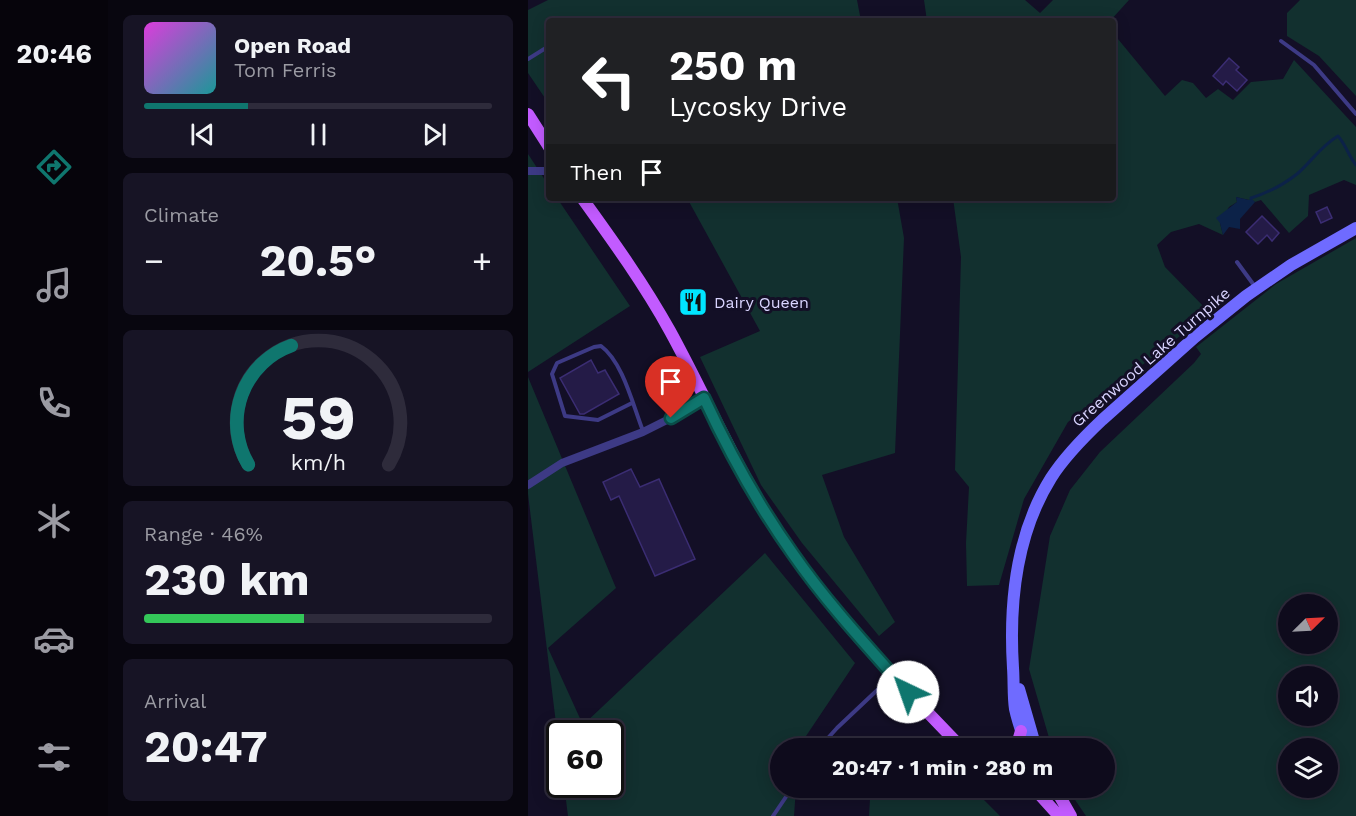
<!DOCTYPE html>
<meta charset="utf-8">
<style>
:root{--surface:#0e0b1c;--page:#171425;--text:#f1f3f6;--muted:#9b9ba3;--line:#2e2b3b;--accent:#0f766e}
body{margin:0;font-family:"Work Sans",sans-serif;background:var(--page);color:var(--text);height:100vh;display:flex;flex-direction:column;font-size:22px;white-space:nowrap}
*{box-sizing:border-box;margin:0}
p{font-size:20px;color:var(--muted)}
.icon{flex:none;width:33px;height:33px;fill:none;stroke:currentColor;stroke-width:2;stroke-linecap:round;stroke-linejoin:round}
.map{position:relative;flex:1;overflow:hidden}
.sheet{display:flex;flex-direction:column;gap:15px;padding:15px;background:#08060f;width:420px}
.sheet>*{flex:none}
.hud{position:absolute;left:18px;top:18px;width:570px;height:183px;border-radius:6px;box-shadow:0 3px 15px #0003,0 0 0 2px var(--line);background:#202124;color:#fff;overflow:hidden}
.needle{width:39px;rotate:66deg}
.tools{position:absolute;left:750px;top:594px;display:grid;gap:12px}
.tools a{display:grid;place-items:center;width:60px;height:60px;border-radius:50%;background:var(--surface);box-shadow:0 3px 15px #0003,0 0 0 2px var(--line);font-size:30px}
.speed{position:absolute;left:18px;top:720px;display:flex;gap:12px;font-size:30px;font-weight:700;text-align:center}
.speed>*{display:grid;place-content:center;width:78px;height:78px;border-radius:50%;background:var(--surface);box-shadow:0 3px 15px #0003,0 0 0 2px var(--line);line-height:1}
.speed .limit{border:3px solid #111;border-radius:9px;background:#fff;color:#111}
.pin{position:absolute;display:grid;place-items:center;width:51px;height:51px;color:#fff;margin:-62px -26px;border-radius:50% 50% 50% 0;rotate:-45deg;box-shadow:0 0 6px #0007}
.pin .icon{rotate:45deg}
.me{position:absolute;width:66px;margin:-33px;rotate:318deg;stroke-linejoin:round;filter:drop-shadow(0 0 4px #0008)}
.turn{display:flex;align-items:center;gap:21px;height:126px;padding:0 24px;font-size:27px}
.turn .icon{width:78px;height:78px;stroke-width:2.5}
.turn b{display:block;font-size:42px;line-height:51px}
.then{display:flex;align-items:center;height:57px;padding:0 24px;background:#0003;gap:12px;font-size:22px}
.big{font-size:45px;font-weight:700;line-height:1.1}
.sheet .widget{flex:1;display:flex;flex-direction:column;justify-content:center;gap:9px;min-width:0;padding:0 21px;border-radius:9px;background:var(--page)}
.sheet .dial{align-items:center;gap:0}
.dial svg{height:156px;overflow:visible;fill:none;stroke:var(--line);stroke-width:7;stroke-linecap:round;text-anchor:middle}
.dial text{fill:var(--text);stroke:none}
.song{display:flex;align-items:center;gap:18px}
.cover{width:72px;height:72px;border-radius:9px;background:linear-gradient(135deg,hsl(300 70% 55%),hsl(180 70% 35%))}
.played{height:6px;border-radius:3px;background:linear-gradient(90deg,var(--accent) 30%,var(--line) 30%)}
.keys{display:flex;justify-content:space-around;direction:ltr}
.heat{display:flex;justify-content:space-between;align-items:center;font-size:33px;direction:ltr}
.charge{height:9px;border-radius:4px;background:linear-gradient(90deg,#34c759 46%,var(--line) 0)}
.trip{position:absolute;left:242px;top:738px;width:345px;height:60px;border-radius:30px;background:var(--surface);box-shadow:0 3px 15px #0003,0 0 0 2px var(--line);font-weight:700;line-height:60px;text-align:center}
main{display:flex;flex:1;min-height:0}
.dock{display:flex;flex-direction:column;width:108px;justify-content:space-around;align-items:center;background:#06040b;color:var(--muted)}
.dock .icon{width:42px;height:42px}
.dock .selected{color:var(--accent)}
.dock b{font-size:27px;color:var(--text)}
.map>svg:first-child{display:block}
.green{fill:#12302f;fill-rule:evenodd}
.water{fill:#0c2248}
.lines{fill:none;stroke-linecap:round;stroke-linejoin:round}
.stream{stroke:#0c2248;stroke-width:3}
.building{fill:#241b47;stroke:#3b2d73;stroke-width:1.5}
.service{stroke:#3d3a85;stroke-width:4}
.minor{stroke:#3d3a85;stroke-width:8}
.secondary{stroke:#6f6bff;stroke-width:12}
.primary{stroke:#c25bff;stroke-width:12}
.route-casing{stroke:#0a4d48;stroke-width:15}
.route{stroke:#0f766e;stroke-width:10}
.labels{text-anchor:middle;dominant-baseline:central;stroke-width:6;stroke-linejoin:round;paint-order:stroke}
.poi-label{font-size:16px;fill:#d9d4ff;stroke:#130f26;text-anchor:start}
.street-label{font-size:16px;fill:#d9d4ff;stroke:#130f26}
</style>
<main>
<nav class="dock">
<b>20:46</b>
<svg class="icon selected" aria-label="directions" viewBox="0 0 24 24"><path d="M12 3l9 9-9 9-9-9zM9 14v-3h6M13 9l2 2-2 2"/></svg>
<svg class="icon" aria-label="music" viewBox="0 0 24 24"><path d="M9 18V5l10-2v13"/><circle cx="6" cy="18" r="3"/><circle cx="16" cy="16" r="3"/></svg>
<svg class="icon" aria-label="phone" viewBox="0 0 24 24"><path d="M5 4h4l2 5-3 2q2 4 5 5l2-3 5 2v4C11 20 4 13 5 4z"/></svg>
<svg class="icon" aria-label="climate" viewBox="0 0 24 24"><path d="M12 3v18M4 7l16 10M4 17L20 7"/></svg>
<svg class="icon" aria-label="car" viewBox="0 0 24 24"><path d="M5 17H2v-5l4-1 3-4h7l3 4 3 1v5h-3M9 17h6M6 11h13"/><circle cx="7" cy="17" r="2"/><circle cx="17" cy="17" r="2"/></svg>
<svg class="icon" aria-label="filters" viewBox="0 0 24 24"><path d="M4 7h16M4 17h16"/><circle cx="9" cy="7" r="2"/><circle cx="15" cy="17" r="2"/></svg>
</nav>
<section class="sheet">
<div class="widget">
<div class="song"><i class="cover"></i><div><b>Open Road</b><p>Tom Ferris</p></div></div>
<div class="played"></div>
<div class="keys"><svg class="icon" aria-label="previous" viewBox="0 0 24 24"><path d="M18 5L8 12l10 7zM5 5v14"/></svg><svg class="icon" aria-label="pause" viewBox="0 0 24 24"><path d="M8 5v14M16 5v14"/></svg><svg class="icon" aria-label="next" viewBox="0 0 24 24"><path d="M6 5l10 7-10 7zM19 5v14"/></svg></div>
</div>
<div class="widget"><p>Climate</p>
<div class="heat"><a>−</a><b class="big">20.5°</b><a>+</a></div>
</div>
<div class="widget dial"><svg viewBox="0 0 100 80">
<path d="M14 69A42 42 0 1 1 86 69"/>
<path d="M14 69A42 42 0 0 1 36 8" stroke="#0f766e"/>
<text x="50" y="56" font-size="32" font-weight="700">59</text>
<text x="50" y="72" font-size="11">km/h</text>
</svg></div>
<div class="widget"><p>Range · 46%</p><b class="big">230 km</b><div class="charge"></div></div>
<div class="widget"><p>Arrival</p><b class="big">20:47</b></div>
</section>
<div class="map">
<svg width="828" height="816" viewBox="0 0 828 816">
<rect width="100%" height="100%" fill="#130f26"/>
<!-- green -->
<path class="green" d="M 20,0 L 329,0 L 333,21 L 21,21 L 21,104 L 0,73 L 0,10 Z
M 396,0 L 497,0 L 512,13 L 525,0 L 601,0 L 582,21 L 399,21 Z
M 772,0 L 828,0 L 828,96 L 791,56 L 759,36 L 759,13 Z
M 585,33 L 637,96 L 654,80 L 665,83 L 678,98 L 690,89 L 705,100 L 723,82 L 755,79 L 766,60 L 828,127 L 828,185 L 816,180 L 781,195 L 780,216 L 761,233 L 733,200 L 727,202 L 723,199 L 721,200 L 708,197 L 709,202 L 701,207 L 692,223 L 695,235 L 671,224 L 643,232 L 629,245 L 637,267 L 682,313 L 540,422 L 496,499 L 471,585 L 439,586 L 438,543 L 441,487 L 427,470 L 433,257 L 425,198 L 585,198 Z
M 0,154 L 21,186 L 21,198 L 29,198 L 102,306 L 0,372 Z
M 159,198 L 369,198 L 376,238 L 367,453 L 294,475 L 316,537 L 367,622 L 351,636 L 274,543 L 233,485 L 172,357 L 232,331 Z
M 828,238 L 828,816 L 558,816 L 539,788 L 576,788 L 576,748 L 524,748 L 501,669 L 522,536 L 542,490 L 572,452 L 666,363 L 673,354 L 668,347 L 748,284 ZM 760,604 L 800,604 L 800,644 L 760,644 ZM 760,676 L 800,676 L 800,716 L 760,716 ZM 760,748 L 800,748 L 800,788 L 760,788 Z
M 0,377 L 88,588 L 20,648 L 55,725 L 237,553 L 327,663 L 270,748 L 252,748 L 252,788 L 268,788 L 266,816 L 40,816 L 36,785 L 82,784 L 82,734 L 32,734 L 31,748 L 0,494 Z
M 355,788 L 444,788 L 472,816 L 341,816 L 342,799 Z"/>
<!-- water -->
<path class="water" d="M 708,197 L 721,200 L 723,198 L 727,202 L 712,219 L 712,229 L 701,227 L 695,235 L 692,223 L 688,218 L 709,202 Z"/>
<g class="lines">
<!-- stream -->
<path class="stream" d="M 723,198 C 739,193 755,185 769,174 C 783,162 793,146 810,136 C 818,145 820,155 828,165"/>
</g>
<!-- building -->
<path class="building" d="M 701,58 L 711,67 L 708,70 L 719,80 L 709,91 L 698,81 L 695,85 L 685,76 Z
M 799,207 L 804,218 L 793,223 L 788,212 Z
M 734,216 L 751,233 L 744,241 L 739,235 L 730,244 L 718,232 Z
M 63,360 L 70,373 L 77,370 L 91,394 L 56,414 L 52,414 L 32,378 Z
M 103,469 L 112,487 L 131,479 L 167,559 L 127,576 L 91,496 L 83,500 L 75,482 Z"/>
<g class="lines">
<!-- service -->
<path class="service" d="M 753,41 L 786,65 L 828,114
M 0,59 L 21,46
M 709,262 L 728,288
M 104,403 L 70,420 L 37,416 L 24,374 L 29,363 L 66,347 L 73,346 C 95,362 105,406 115,431
M 291,748 L 309,728 L 362,678
M 245,816 L 264,788"/>
<!-- minor -->
<path class="minor" d="M 0,171 L 21,171
M 0,485 L 34,463 L 115,432 L 155,412 L 176,398"/>
<!-- secondary -->
<path class="secondary" d="M 491,689 L 508,748
M 499,748 C 495,736 490,723 487,709 C 485,696 486,681 485,668 C 481,604 488,534 523,478 C 537,456 556,437 574,420 L 667,337 L 718,296 L 763,265 L 828,228"/>
<!-- primary -->
<path class="primary" d="M 0,114 L 21,147
M 54,198 C 85,241 116,284 142,331 C 176,393 204,459 242,519 C 294,604 365,677 434,748
M 488,748 L 493,731
M 494,788 L 511,794 L 530,815
M 527,788 L 543,816"/>
</g>
<g class="lines">
<!-- route casing -->
<g class="route-casing">
<path id="route" d="M 143,418 L 176,398 C 201,452 230,505 265,554 C 299,603 340,647 380,692"/>
</g>
<!-- route -->
<use href="#route" class="route"/>
</g>
<!-- icons -->
<defs>
<g id="restaurant-square" transform="scale(1.5)"><rect x="-9" y="-9" width="18" height="18" rx="4" fill="#00e5ff" stroke="#130f26"/><path d="M-5-6h1v4h1v-4h1v4h1v-4h1v5L-1.5 .5V6h-2V.5L-5-1ZM5-6V6H3V1.5H1.5Q1.5-4 5-6Z" fill="#111"/></g>
</defs>
<g fill-rule="evenodd">
<use href="#restaurant-square" x="165" y="302"/>
</g>
<g class="labels">
<!-- poi labels -->
<g class="poi-label">
<text x="186" y="302">Dairy Queen</text>
</g>
<!-- street labels -->
<g class="street-label">
<text transform="translate(623 357) rotate(-41)">Greenwood Lake Turnpike</text>
</g>
</g>
</svg>
<div class="tools">
<a><svg class="needle" viewBox="-14 -14 28 28"><path d="M0-13l5 13h-10z" fill="#e53935"/><path d="M0 13l5-13h-10z" fill="#9b9ba3"/></svg></a>
<a><svg class="icon" aria-label="sound" viewBox="0 0 24 24"><path d="M4 9h4l5-4v14l-5-4H4zM17 9q2 3 0 6"/></svg></a>
<a><svg class="icon" aria-label="layers" viewBox="0 0 24 24"><path d="M12 4l9 5-9 5-9-5zM3 14l9 5 9-5"/></svg></a>
</div>
<div class="speed"><div class="limit">60</div></div>
<div class="pin" style="left:143px;top:418px;background:#d93025"><svg class="icon" aria-label="arrive" viewBox="0 0 24 24"><path d="M6 21V4h12l-3 4 3 4H6"/></svg></div>
<svg class="me" style="left:380px;top:692px" viewBox="-20 -20 40 40"><circle r="19" fill="#fff"/><path d="M0-13L10 11 0 6-10 11z" fill="#0f766e"/></svg>
<div class="trip">20:47 · 1 min · 280 m</div>
<div class="hud">
<div class="turn"><svg class="icon" aria-label="left" viewBox="0 0 24 24"><path d="M17 20v-9H6M10 6l-5 5 5 5"/></svg><div><b>250 m</b>Lycosky Drive</div></div>
<div class="then">Then<svg class="icon" aria-label="arrive" viewBox="0 0 24 24"><path d="M6 21V4h12l-3 4 3 4H6"/></svg></div>
</div>
</div>
</main>
